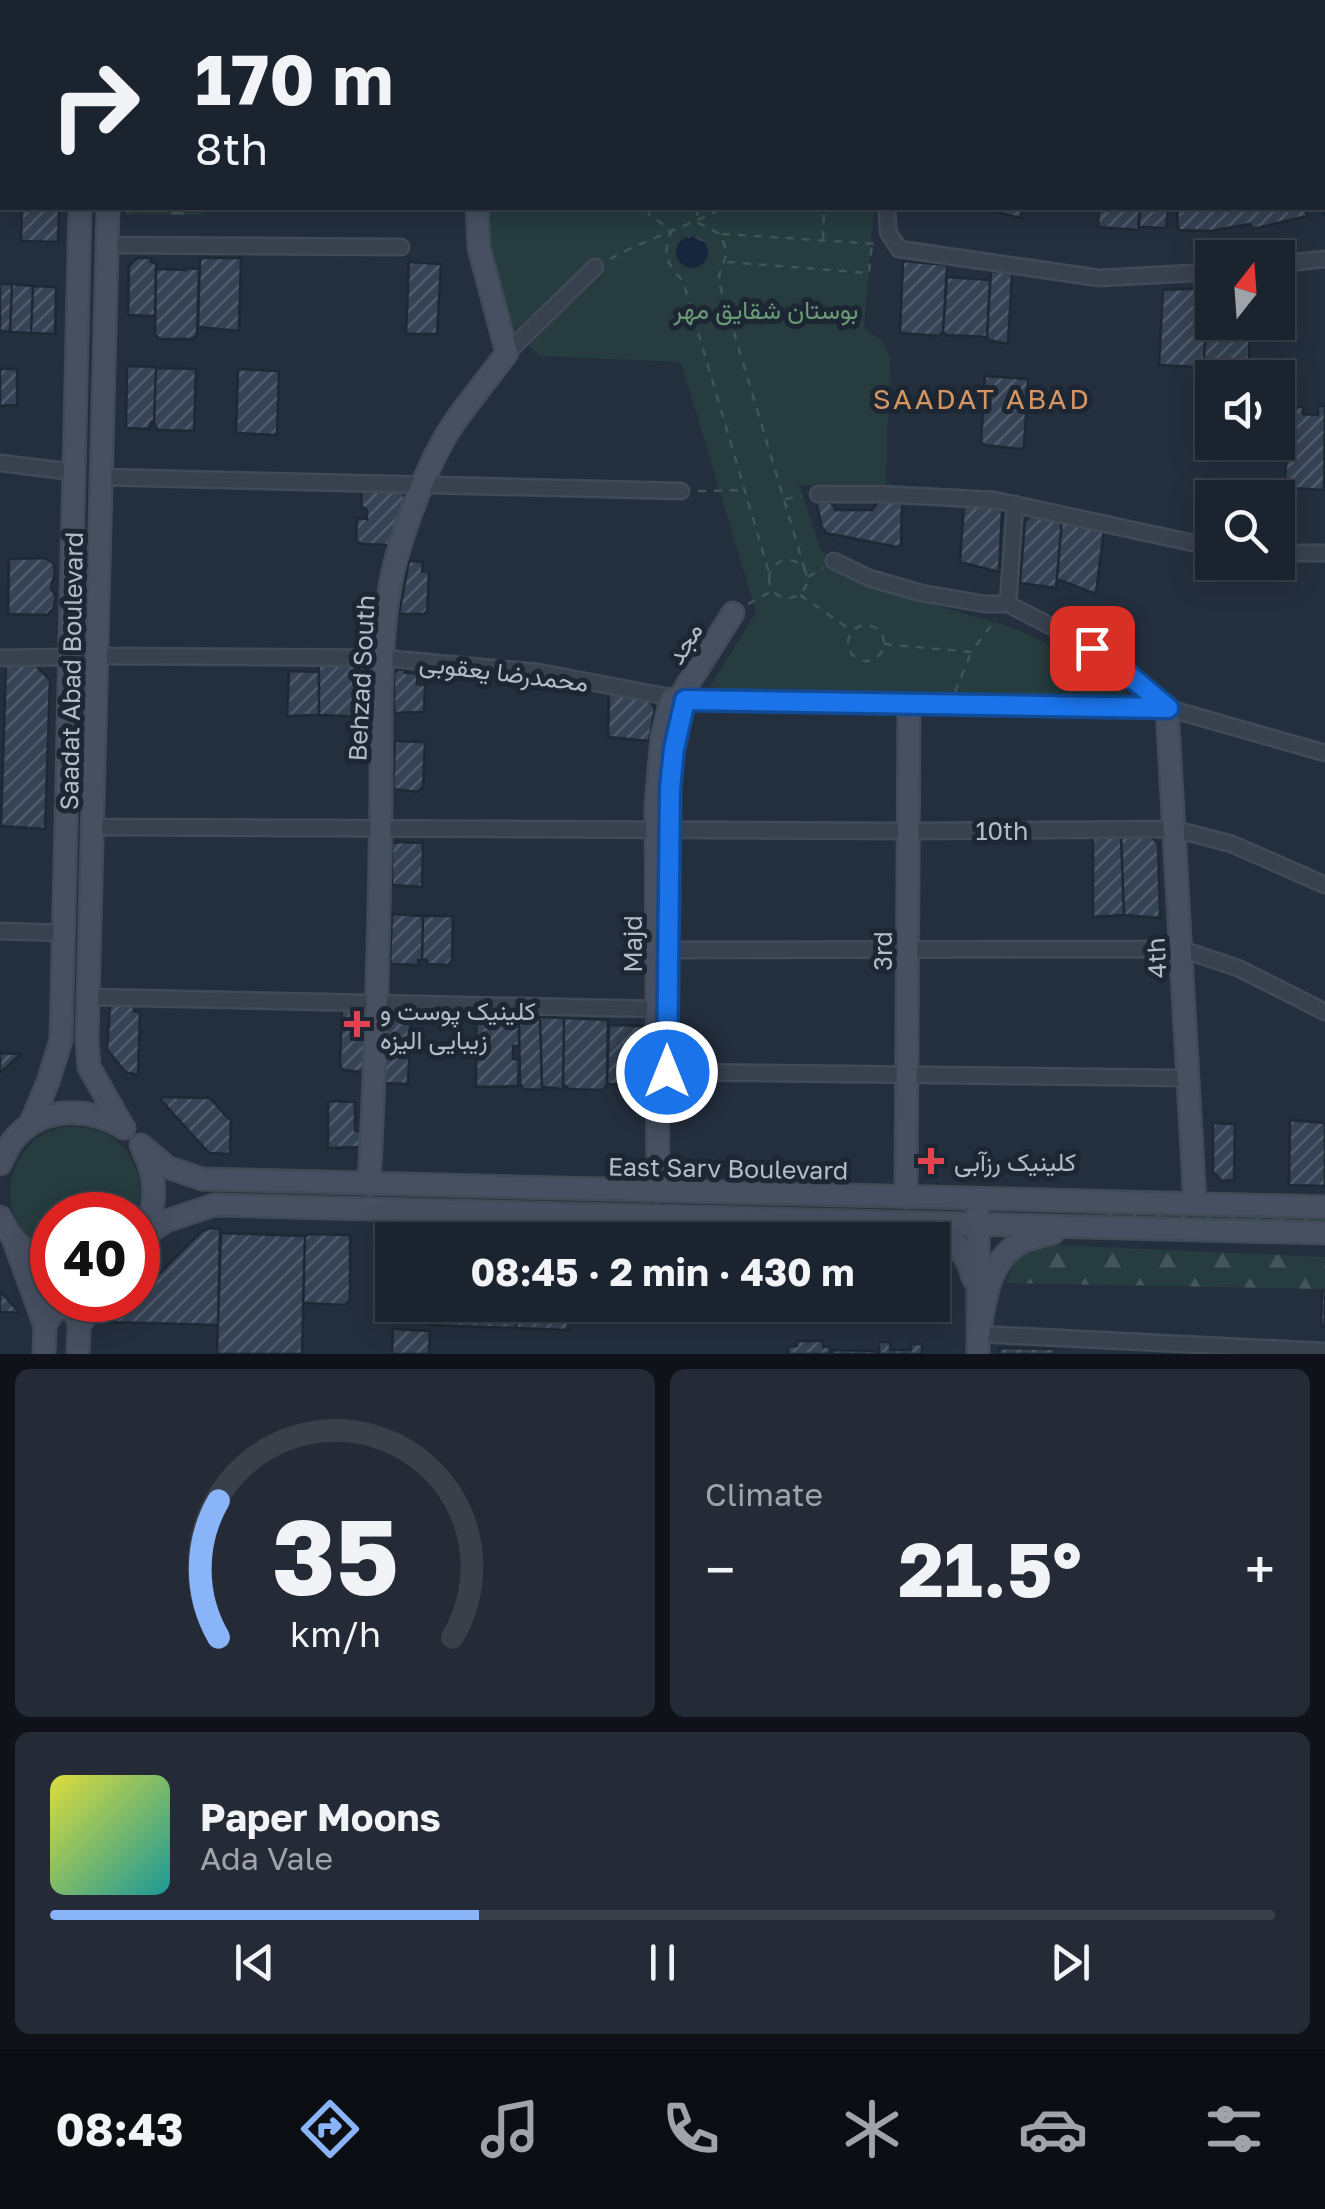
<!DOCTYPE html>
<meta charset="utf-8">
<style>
:root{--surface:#1b232e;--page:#242b36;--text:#f1f3f6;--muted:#a0a4aa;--line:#39404a;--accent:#8ab4f8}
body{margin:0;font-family:"Golos Text",Vazirmatn,sans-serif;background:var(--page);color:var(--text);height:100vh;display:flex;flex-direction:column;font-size:38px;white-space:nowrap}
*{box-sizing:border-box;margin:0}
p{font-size:32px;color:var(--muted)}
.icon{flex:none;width:55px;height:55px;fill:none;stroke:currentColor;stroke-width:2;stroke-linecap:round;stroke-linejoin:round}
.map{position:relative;height:1354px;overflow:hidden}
.panel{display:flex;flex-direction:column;gap:15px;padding:15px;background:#0f1319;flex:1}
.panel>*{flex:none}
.guide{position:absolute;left:0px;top:0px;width:1325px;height:210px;box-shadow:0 5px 25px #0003,0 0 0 2px var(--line);background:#1b232e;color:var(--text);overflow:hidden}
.needle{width:65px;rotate:17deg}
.controls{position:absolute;left:1195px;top:240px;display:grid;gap:20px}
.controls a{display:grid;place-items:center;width:100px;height:100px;border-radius:0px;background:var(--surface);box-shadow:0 5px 25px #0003,0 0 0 2px var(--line);font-size:50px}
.speed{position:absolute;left:30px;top:1192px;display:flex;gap:20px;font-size:50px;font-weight:700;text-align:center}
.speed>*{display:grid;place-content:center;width:130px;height:130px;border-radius:50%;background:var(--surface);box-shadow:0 5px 25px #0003,0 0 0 2px var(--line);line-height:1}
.speed .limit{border:15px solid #d22;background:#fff;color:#111}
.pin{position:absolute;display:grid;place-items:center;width:85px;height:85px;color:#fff;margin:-42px;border-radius:20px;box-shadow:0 5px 15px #0006}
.me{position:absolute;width:110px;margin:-55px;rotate:0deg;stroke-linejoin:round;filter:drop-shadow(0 0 8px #0008)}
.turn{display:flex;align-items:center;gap:35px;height:210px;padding:0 30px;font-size:45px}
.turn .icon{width:130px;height:130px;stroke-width:2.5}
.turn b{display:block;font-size:70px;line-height:85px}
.big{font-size:75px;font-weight:700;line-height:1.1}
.panel .widget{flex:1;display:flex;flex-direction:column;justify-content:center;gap:15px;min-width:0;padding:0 35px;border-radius:15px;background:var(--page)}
.panel .dial{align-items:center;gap:0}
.dial svg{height:260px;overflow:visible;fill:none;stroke:var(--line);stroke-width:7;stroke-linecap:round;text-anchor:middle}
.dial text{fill:var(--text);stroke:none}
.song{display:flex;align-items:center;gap:30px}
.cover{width:120px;height:120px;border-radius:15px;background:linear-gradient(135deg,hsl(60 70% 55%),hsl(180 70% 35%))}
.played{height:10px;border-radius:5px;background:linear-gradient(90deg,var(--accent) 35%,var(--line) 35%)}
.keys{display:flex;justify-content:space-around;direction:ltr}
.heat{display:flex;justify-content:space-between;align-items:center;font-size:55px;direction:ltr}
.panel .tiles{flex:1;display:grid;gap:15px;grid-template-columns:1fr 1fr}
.widget:last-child{grid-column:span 2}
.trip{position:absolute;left:375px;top:1222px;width:575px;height:100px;border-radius:0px;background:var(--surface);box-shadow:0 5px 25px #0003,0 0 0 2px var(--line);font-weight:700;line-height:100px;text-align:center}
.dock{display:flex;height:160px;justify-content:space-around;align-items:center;background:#0b0e12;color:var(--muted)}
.dock .icon{width:70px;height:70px}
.dock .current{color:var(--accent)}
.dock b{font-size:45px;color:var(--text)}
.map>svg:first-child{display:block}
.forest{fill:url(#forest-firs)}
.park{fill:#263c3f}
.garden{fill:url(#garden-furrows)}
.water{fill:url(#water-ripples)}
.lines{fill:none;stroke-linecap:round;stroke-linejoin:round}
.stream{stroke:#17263c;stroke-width:5}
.building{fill:url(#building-hatch);stroke:#1f2835;stroke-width:2.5}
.street-casing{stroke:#414a57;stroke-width:19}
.secondary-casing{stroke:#414a57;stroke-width:25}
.path{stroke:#3f5557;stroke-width:2.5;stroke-dasharray:8 8;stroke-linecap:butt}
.street{stroke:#38414e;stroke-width:14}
.secondary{stroke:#465061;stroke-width:20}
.route-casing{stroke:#114b97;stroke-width:25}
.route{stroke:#1a73e8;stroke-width:18}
.health-dot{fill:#e0444e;stroke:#1d2633;stroke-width:4}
.labels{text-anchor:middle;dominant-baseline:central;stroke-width:10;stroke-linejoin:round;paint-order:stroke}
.park-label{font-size:25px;fill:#6b9a76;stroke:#1d2633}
.street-label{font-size:25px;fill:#b4bcc9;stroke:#1d2633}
.poi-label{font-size:25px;fill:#b4bcc9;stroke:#1d2633;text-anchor:start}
.neighbourhood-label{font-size:28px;letter-spacing:2.5px;fill:#d59563;stroke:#1d2633}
</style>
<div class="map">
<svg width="1325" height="1354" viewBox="0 0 1325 1354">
<defs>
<pattern id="forest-firs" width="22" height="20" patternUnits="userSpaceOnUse" patternTransform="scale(2.5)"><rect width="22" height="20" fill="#263c3f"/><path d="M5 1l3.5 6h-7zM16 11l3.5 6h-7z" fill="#435659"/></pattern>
<pattern id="garden-furrows" width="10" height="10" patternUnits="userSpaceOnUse" patternTransform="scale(2.5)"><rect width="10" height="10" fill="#263c3f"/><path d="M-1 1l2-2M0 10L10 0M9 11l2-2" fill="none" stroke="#435659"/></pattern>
<pattern id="water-ripples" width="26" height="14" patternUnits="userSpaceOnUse" patternTransform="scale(2.5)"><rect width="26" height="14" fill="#17263c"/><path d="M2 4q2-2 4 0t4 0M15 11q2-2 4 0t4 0" fill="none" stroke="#364457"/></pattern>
<pattern id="building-hatch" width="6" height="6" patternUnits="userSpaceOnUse" patternTransform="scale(2.5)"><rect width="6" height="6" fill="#364354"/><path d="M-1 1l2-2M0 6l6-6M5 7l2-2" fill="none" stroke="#515c6b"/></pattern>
</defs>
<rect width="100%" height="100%" fill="#242f3e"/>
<!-- forest -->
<path class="forest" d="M 1269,0 L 1324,0 L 1325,3 L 1325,182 L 1323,183 L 1322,2 L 1263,2 Z
M 127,208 L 203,208 L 202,215 L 127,214 Z
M 1033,1244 L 1325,1257 L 1325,1289 L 1006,1283 L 1015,1259 Z"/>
<!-- park -->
<path class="park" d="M 487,208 L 874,208 L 864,328 L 882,341 L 890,357 L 886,484 L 799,485 L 821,551 L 831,555 L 851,580 L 1017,629 L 1108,674 L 1136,704 L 707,692 L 756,612 L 681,362 L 540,356 C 533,349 523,342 517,333 C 497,304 486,242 487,208 Z
M 65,1127 C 79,1127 91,1127 104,1133 C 133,1147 149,1185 135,1215 L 52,1215 L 52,1252 C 40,1246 29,1239 21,1227 C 0,1197 11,1154 42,1135 C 49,1131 57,1129 65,1127 Z"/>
<!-- garden -->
<path class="garden" d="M 1132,1212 L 1325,1217 L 1325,1224 L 1014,1218 Z"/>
<!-- water -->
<path class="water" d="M676 252a16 16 0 1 1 32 0a16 16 0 1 1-32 0Z"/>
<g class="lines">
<!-- stream -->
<path class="stream" d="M 1241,0 L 1243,2
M 1322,208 L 1325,214"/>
</g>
<!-- building -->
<path class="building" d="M 0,11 L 2,11 L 2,101 L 0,101 Z
M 22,208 L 59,208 L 58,242 L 21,241 Z
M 984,208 L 1022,208 L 1021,218 L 984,209 Z
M 1099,208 L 1140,208 L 1138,230 L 1098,227 Z
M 1140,208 L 1168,208 L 1166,228 L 1139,227 Z
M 1177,208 L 1305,208 L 1307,216 L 1253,229 L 1250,224 L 1211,231 L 1178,230 Z
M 137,258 L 151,258 L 151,262 L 156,263 L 155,316 L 128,315 L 129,266 Z
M 200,258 L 241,258 L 239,331 L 198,327 Z
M 903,261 L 947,265 L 943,332 L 939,336 L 900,333 Z
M 409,262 L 441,264 L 437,334 L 406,334 Z
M 186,268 L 199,269 L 197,334 L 193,339 L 160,339 L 155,335 L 156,269 L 186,270 Z
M 991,271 L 1012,273 L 1008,344 L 988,340 L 987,337 Z
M 947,277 L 990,280 L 987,337 L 946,335 L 943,332 Z
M 0,284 L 12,284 L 10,332 L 0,331 Z
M 12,284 L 33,286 L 31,333 L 10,332 Z
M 33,286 L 56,287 L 55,334 L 31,333 Z
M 1212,287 L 1212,322 L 1250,322 L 1249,362 L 1208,366 L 1204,361 L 1208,288 Z
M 1208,288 L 1204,361 L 1198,367 L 1159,365 L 1163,290 Z
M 127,366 L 156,367 L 154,423 L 151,422 L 149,429 L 126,428 Z
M 156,368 L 196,369 L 194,431 L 158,430 L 154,423 Z
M 0,369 L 17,369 L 17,405 L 0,406 Z
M 238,369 L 279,371 L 277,435 L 236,433 Z
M 985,376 L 1028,379 L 1024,447 L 1020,449 L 985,445 L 981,442 Z
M 1318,406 L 1325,406 L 1324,490 L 1290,488 L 1290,483 L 1285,482 L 1289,407 L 1303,407 L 1303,414 L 1318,415 Z
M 362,490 L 404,491 L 404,504 L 399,522 L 389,545 L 361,544 L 356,540 L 357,518 L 367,519 L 367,510 L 361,506 Z
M 816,502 L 830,502 L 834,506 L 835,510 L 872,510 L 878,502 L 902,502 L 901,545 L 897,547 L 826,533 L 822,527 Z
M 964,504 L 998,507 L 1002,511 L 999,572 L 960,562 Z
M 1034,513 L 1062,519 L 1056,588 L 1020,583 L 1025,521 Z
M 1062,519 L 1104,529 L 1096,594 L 1057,579 Z
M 45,558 L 53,563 L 55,571 L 51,588 L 56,597 L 53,609 L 47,615 L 8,614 L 9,559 Z
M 409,561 L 423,562 L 422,571 L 429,572 L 427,611 L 424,614 L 399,614 Z
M 6,665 L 35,665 L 50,680 L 45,829 L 1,826 Z
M 319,665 L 371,666 L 371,717 L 319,715 Z
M 398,669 L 405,670 L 405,673 L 418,673 L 417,684 L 425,685 L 424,712 L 394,713 L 394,673 Z
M 289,671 L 319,672 L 319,715 L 287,716 Z
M 609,691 L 649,701 L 655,708 L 649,741 L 608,737 Z
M 395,741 L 425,742 L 423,786 L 418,792 L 393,789 Z
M 1121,836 L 1150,836 L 1158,843 L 1160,918 L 1124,915 Z
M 1121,836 L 1124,915 L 1093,917 L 1093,837 Z
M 396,842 L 423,843 L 422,887 L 392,885 L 392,844 Z
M 392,914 L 423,916 L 422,960 L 418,960 L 418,965 L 390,964 Z
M 423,916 L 453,916 L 452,960 L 448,965 L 427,964 L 427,960 L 422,960 Z
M 114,1003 L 134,1004 L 134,1011 L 140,1012 L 138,1075 L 125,1072 L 107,1049 L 110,1007 Z
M 342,1007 L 366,1010 L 364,1067 L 361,1072 L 343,1070 L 340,1065 Z
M 391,1014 L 411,1015 L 408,1084 L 384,1083 L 385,1020 Z
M 476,1017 L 519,1018 L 519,1046 L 513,1046 L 513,1059 L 519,1060 L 518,1086 L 476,1087 L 476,1059 L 484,1059 L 484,1045 L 477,1045 Z
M 540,1017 L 564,1018 L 563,1089 L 542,1087 Z
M 540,1017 L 542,1087 L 542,1090 L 523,1089 L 520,1083 L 519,1018 Z
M 564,1018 L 608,1020 L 607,1084 L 603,1090 L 569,1089 L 563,1084 Z
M 609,1025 L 642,1026 L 640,1085 L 607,1084 Z
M 0,1053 L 21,1054 L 0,1073 Z
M 162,1097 L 210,1098 L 227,1117 L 231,1120 L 230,1154 L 209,1153 L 161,1100 Z
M 328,1101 L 355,1102 L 355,1131 L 362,1131 L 361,1147 L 328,1148 Z
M 1290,1120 L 1325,1123 L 1325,1186 L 1289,1185 Z
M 1213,1123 L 1235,1124 L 1234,1180 L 1222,1181 L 1213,1172 Z
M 211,1228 L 220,1229 L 218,1325 L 110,1322 L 132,1300 L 138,1300 L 138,1295 L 202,1231 Z
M 221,1233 L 305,1236 L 302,1354 L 217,1354 Z
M 310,1234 L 350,1235 L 350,1300 L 345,1305 L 303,1303 L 305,1236 Z
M 433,1235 L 521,1237 L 572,1238 L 572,1240 L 433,1240 Z
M 521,1237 L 572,1238 L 572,1240 L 521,1240 Z
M 1322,1290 L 1325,1290 L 1325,1326 L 1321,1326 Z
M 0,1291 L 20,1313 L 0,1312 Z
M 430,1305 L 569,1305 L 568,1330 L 429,1325 Z
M 517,1305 L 569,1305 L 568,1330 L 516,1328 Z
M 618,1305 L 661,1305 L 661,1314 L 618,1313 Z
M 711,1305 L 739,1305 L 739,1310 L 729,1310 L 729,1307 L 721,1306 L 721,1310 L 711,1310 Z
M 750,1305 L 792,1305 L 792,1316 L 749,1315 Z
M 882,1305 L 925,1305 L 924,1322 L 882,1320 Z
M 393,1329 L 430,1331 L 429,1354 L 392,1354 Z
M 797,1341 L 823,1341 L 823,1347 L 830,1347 L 830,1354 L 788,1354 L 788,1347 L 797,1346 Z
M 879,1342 L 890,1342 L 890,1350 L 911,1350 L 911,1344 L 922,1344 L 922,1354 L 879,1354 Z
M 1000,1348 L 1055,1349 L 1055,1354 L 1000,1354 Z
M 832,1350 L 877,1351 L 877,1354 L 832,1354 Z"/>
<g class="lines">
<!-- street casing -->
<g class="street-casing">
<path id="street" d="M 484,2 L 484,0
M 0,173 L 2,173
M 1322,187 L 1325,186
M 887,208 L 888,232 L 899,249 L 1099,278 L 1212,272
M 106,245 L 401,247
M 1278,264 L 1324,259
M 507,353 L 595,267
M 0,463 L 74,472
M 101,477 L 681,491
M 818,494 L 879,494 L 994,500 L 1212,547
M 1278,553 L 1325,553
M 834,561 L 869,578 L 921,593 L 985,604 L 1008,604 L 1093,648 L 1118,666 L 1167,708
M 1008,604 L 1015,504
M 96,656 L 383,658 L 538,672 L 685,700 L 1167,708 L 1325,753
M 0,658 L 70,657
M 92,827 L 908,831 L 1174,829 L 1232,844 L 1325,885
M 0,931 L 63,933
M 668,950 L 1181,949 L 1238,968 L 1325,1012
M 88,997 L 657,1009
M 667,1072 L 1188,1078
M 979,1334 L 1325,1351"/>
</g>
<!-- secondary casing -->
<g class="secondary-casing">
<path id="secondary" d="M 346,0 L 394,2
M 653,0 L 657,2
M 89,2 L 89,0
M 120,2 L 126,0
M 612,2 L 614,0
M 108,208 L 87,1040 L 89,1067 L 123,1127
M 678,700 L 733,613
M 1167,708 L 1195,1204
M 30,1125 L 48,1082 L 61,1040 L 80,208
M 141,1145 L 167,1167 L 202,1179 L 1325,1207
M 0,1164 C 4,1157 7,1149 11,1143 C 39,1105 88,1106 124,1128
M 369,1184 C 376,1057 379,930 381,803 C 382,724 376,627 398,552 C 411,510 428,463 452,426 C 469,401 489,377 507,353 L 479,248 L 477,208
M 658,1191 L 656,805 L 662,737 L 671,699
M 906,1197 L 909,704
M 0,1217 C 12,1241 27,1257 52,1267
M 933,1223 C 951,1239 968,1253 973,1278
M 142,1236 C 157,1206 158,1180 143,1150
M 140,1239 L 166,1221 L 214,1205 L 1325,1233
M 14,1241 L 45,1326 L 44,1354
M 45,1326 C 53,1310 59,1303 76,1313 L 79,1326
M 979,1334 C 985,1302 988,1259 1022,1242 C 1031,1238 1042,1236 1053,1233
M 78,1354 L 79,1326 L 95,1300
M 978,1354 L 978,1211"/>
</g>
<!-- path -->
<path class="path" d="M 648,208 L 649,215 L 660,222 L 671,232 C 662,254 667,265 683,281 L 770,576
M 698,208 L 696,222 L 720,234 L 727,252 L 718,279 L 805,570
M 722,234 L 878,244
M 823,239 L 824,208
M 610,259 C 646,239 686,227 723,208
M 727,262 L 869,273 L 872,243
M 698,491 L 744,490
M 785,499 L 802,496
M769 579a19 19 0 1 1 38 0a19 19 0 1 1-38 0Z
M 808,577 L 823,568
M 800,595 L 851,630
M 748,604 L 772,591
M848 643a18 18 0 1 1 36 0a18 18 0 1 1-36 0Z
M 884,644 L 971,652 L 996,619
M 955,692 L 971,653"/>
<!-- street -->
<use href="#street" class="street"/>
<!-- secondary -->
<use href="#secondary" class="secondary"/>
</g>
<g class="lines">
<!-- route casing -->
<g class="route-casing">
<path id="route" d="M 667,1072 L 670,788 L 674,749 L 685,700 L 1168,708 L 1118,666 L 1092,648"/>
</g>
<!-- route -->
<use href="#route" class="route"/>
</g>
<!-- markers -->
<g class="health-dot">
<path d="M352 1009h10v10h10v10h-10v10h-10v-10h-10v-10h10z"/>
<path d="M926 1146h10v10h10v10h-10v10h-10v-10h-10v-10h10z"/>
</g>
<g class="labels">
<!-- park labels -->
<g class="park-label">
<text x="766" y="309">بوستان شقایق مهر</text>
</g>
<!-- street labels -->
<g class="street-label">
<text transform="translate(684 643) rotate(-58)">مجد</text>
<text transform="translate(71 671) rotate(-89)">Saadat Abad Boulevard</text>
<text transform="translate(504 672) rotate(7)">محمدرضا یعقوبی</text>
<text transform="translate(361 678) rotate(-87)">Behzad South</text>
<text x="1002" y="830">10th</text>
<text transform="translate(632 944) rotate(-90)">Majd</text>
<text transform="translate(882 951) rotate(-90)">3rd</text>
<text transform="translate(1156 958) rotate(-93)">4th</text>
<text transform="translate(728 1168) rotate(1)">East Sarv Boulevard</text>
</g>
<!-- poi labels -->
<g class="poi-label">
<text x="380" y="1010">کلینیک پوست و<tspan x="380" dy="29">زیبایی الیزه</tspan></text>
<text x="954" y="1161">کلینیک رزآبی</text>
</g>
<!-- neighbourhood labels -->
<g class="neighbourhood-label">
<text x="982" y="398">SAADAT ABAD</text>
</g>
</g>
</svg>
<div class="controls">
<a><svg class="needle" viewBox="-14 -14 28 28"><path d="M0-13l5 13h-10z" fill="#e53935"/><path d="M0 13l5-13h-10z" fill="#a0a4aa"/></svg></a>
<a><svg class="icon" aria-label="sound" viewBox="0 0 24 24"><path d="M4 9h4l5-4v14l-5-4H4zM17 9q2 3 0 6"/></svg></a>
<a><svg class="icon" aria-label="search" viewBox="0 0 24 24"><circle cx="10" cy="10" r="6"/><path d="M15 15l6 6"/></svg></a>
</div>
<div class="speed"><div class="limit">40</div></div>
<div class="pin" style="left:1092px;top:648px;background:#d93025"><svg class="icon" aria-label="arrive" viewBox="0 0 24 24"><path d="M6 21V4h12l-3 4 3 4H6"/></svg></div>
<svg class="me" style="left:667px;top:1072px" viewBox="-20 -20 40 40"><circle r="17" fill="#1a73e8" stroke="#fff" stroke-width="3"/><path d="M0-11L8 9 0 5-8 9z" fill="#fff"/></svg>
<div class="trip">08:45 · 2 min · 430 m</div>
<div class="guide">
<div class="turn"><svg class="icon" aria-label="right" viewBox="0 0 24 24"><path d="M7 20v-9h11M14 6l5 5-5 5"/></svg><div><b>170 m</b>8th</div></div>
</div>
</div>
<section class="panel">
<div class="tiles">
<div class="widget dial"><svg viewBox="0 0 100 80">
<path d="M14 69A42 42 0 1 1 86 69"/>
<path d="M14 69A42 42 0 0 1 14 27" stroke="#8ab4f8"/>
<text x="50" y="56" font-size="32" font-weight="700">35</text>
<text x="50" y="72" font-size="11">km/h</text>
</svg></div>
<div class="widget"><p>Climate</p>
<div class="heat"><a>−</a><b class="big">21.5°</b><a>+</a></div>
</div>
<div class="widget">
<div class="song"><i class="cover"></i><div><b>Paper Moons</b><p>Ada Vale</p></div></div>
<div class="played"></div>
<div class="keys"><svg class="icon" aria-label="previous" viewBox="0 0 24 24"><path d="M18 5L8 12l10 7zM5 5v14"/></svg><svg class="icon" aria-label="pause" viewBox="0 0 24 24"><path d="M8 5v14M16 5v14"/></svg><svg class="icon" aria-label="next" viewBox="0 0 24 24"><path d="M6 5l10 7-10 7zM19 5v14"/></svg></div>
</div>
</div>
</section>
<nav class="dock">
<b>08:43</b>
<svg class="icon current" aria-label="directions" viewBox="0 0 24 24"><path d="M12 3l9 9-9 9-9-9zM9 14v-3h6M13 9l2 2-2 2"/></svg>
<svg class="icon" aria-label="music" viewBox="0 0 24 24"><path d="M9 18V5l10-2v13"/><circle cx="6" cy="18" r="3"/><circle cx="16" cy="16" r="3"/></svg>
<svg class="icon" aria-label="phone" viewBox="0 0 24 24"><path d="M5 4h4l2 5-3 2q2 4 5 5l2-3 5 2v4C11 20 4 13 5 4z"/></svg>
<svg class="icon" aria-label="climate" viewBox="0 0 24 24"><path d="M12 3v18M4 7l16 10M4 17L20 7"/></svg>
<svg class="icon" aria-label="car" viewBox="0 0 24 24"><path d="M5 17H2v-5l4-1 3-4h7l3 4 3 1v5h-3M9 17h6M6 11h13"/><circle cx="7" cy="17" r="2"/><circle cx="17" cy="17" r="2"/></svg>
<svg class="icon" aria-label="filters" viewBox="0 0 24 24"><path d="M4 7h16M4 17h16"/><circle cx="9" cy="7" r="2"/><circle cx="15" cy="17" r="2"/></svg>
</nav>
